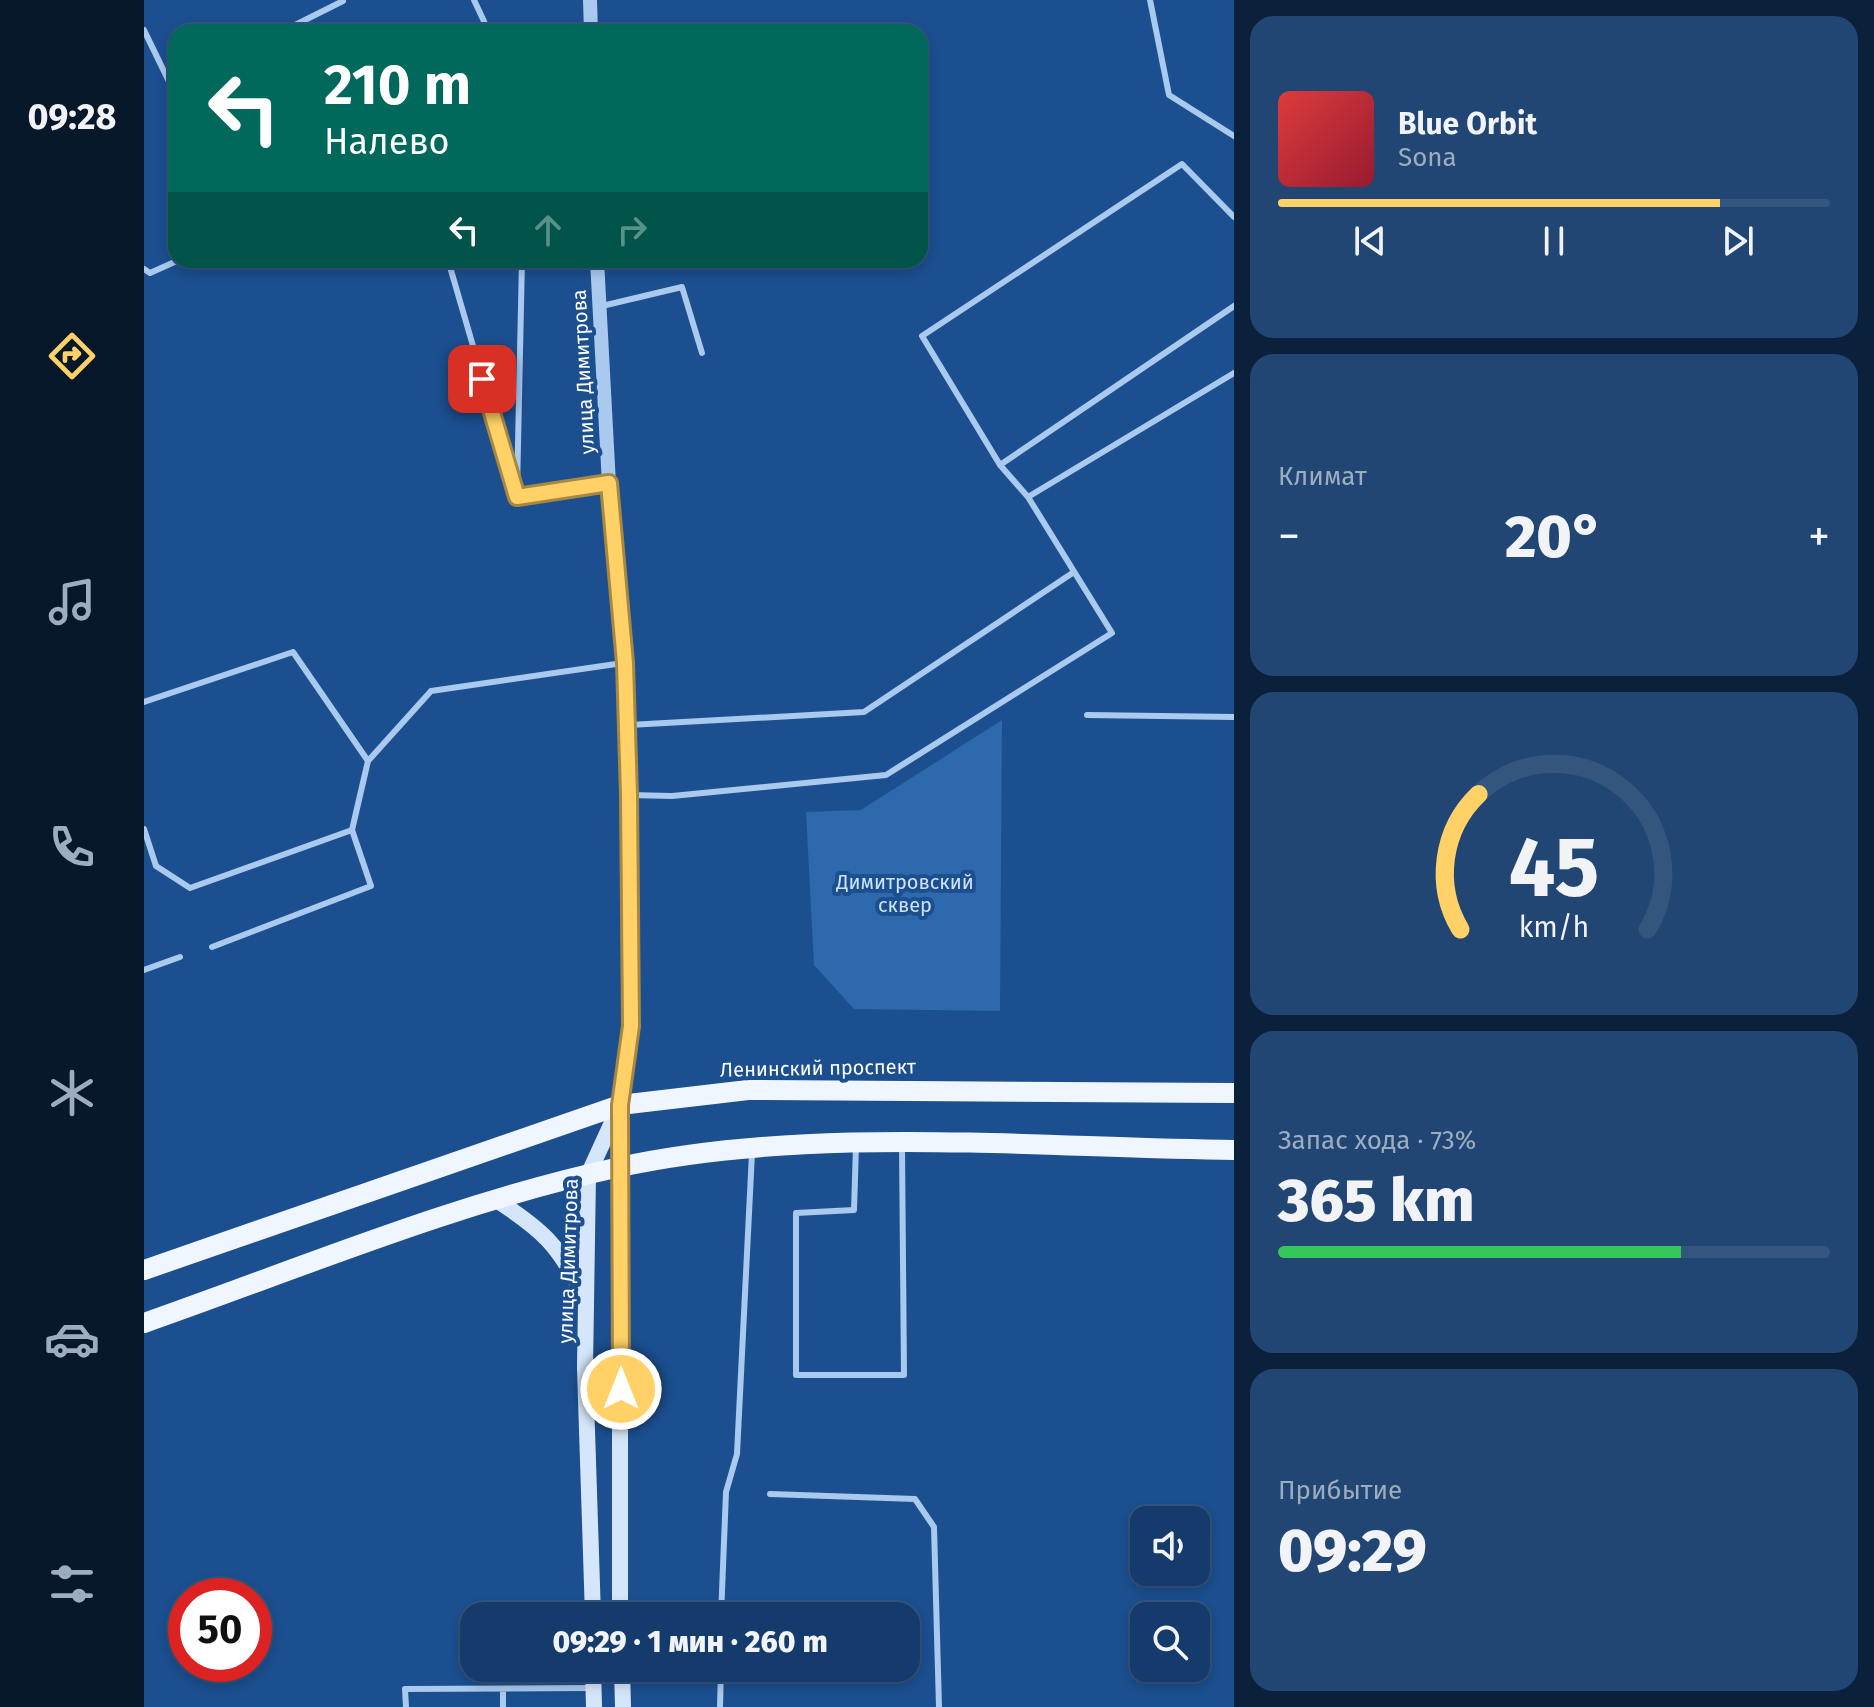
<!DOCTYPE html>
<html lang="ru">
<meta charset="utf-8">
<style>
:root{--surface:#143b6b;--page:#214673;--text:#f1f3f6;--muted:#9dadc1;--line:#33557e;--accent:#ffd166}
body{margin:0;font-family:"Fira Sans",sans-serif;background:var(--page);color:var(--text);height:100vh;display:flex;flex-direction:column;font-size:30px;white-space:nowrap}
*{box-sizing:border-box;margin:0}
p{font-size:26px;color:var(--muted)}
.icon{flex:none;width:44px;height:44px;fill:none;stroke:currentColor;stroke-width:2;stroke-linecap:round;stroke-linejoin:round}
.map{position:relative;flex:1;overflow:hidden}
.side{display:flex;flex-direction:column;gap:16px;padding:16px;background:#0b203b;width:640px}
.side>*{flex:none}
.guide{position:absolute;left:24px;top:24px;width:760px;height:244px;border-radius:24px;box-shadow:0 4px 12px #0003,0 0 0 2px var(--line);background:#00695c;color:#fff;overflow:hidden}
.tools{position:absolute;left:986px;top:1506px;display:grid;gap:16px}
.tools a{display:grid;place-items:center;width:80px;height:80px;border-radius:16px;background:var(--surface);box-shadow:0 4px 12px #0003,0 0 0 2px var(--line);font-size:40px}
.speed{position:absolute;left:24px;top:1578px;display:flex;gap:16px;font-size:40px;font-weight:700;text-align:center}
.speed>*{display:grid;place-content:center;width:104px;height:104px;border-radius:50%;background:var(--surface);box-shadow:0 4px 12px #0003,0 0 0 2px var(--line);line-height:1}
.speed .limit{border:12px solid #d22;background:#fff;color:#111}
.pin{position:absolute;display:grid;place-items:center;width:68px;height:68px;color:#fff;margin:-34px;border-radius:16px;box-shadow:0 4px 12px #0006}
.me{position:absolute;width:88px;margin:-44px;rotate:0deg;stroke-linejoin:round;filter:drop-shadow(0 0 6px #0008)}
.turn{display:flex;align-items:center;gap:28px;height:168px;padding:0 24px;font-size:36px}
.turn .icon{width:104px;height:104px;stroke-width:2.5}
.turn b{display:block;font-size:56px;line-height:68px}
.lanes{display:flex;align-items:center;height:76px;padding:0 24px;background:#0003;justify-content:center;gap:40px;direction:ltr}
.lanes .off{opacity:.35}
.big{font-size:60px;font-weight:800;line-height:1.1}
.side .card{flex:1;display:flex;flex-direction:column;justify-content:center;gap:12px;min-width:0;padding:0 28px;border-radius:24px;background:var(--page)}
.side .dial{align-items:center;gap:0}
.dial svg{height:208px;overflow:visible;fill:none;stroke:var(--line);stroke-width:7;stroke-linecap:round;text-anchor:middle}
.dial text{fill:var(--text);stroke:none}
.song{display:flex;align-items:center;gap:24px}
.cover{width:96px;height:96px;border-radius:12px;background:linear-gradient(135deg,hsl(0 70% 55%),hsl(350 70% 35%))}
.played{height:8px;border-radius:4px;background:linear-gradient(90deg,var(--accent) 80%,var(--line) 80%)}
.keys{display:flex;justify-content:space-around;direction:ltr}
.heat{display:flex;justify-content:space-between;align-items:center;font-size:44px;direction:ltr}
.charge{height:12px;border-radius:6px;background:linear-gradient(90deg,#34c759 73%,var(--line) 0)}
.trip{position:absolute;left:316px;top:1602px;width:460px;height:80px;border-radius:24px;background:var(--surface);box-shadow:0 4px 12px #0003,0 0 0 2px var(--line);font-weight:800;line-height:80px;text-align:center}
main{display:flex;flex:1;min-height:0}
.dock{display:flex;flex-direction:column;width:144px;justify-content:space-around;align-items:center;background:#08182b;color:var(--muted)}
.dock .icon{width:56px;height:56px}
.dock .active{color:var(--accent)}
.dock b{font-size:36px;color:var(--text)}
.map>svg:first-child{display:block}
.green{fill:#2e69ad}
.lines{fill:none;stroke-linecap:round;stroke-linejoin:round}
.service{stroke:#a9c9ee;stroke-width:6}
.tertiary{stroke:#a9c9ee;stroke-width:14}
.secondary{stroke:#d6e6fa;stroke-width:16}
.primary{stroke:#f0f6ff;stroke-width:20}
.route-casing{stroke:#a68842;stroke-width:20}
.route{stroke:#ffd166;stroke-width:14}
.labels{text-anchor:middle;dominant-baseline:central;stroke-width:8;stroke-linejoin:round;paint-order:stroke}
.street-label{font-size:20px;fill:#fff;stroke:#1b4f8f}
.park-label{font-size:20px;fill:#cfe3fa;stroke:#1b4f8f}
</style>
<main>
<nav class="dock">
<b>09:28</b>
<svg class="icon active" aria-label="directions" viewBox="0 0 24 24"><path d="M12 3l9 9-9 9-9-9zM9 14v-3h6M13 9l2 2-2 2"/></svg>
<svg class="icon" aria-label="music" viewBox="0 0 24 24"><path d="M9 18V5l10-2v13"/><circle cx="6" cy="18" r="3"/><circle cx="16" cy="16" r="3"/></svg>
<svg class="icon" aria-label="phone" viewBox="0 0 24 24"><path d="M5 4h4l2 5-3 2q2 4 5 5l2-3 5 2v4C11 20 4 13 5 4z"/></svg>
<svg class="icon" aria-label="climate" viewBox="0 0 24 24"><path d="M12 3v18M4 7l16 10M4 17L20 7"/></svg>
<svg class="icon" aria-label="car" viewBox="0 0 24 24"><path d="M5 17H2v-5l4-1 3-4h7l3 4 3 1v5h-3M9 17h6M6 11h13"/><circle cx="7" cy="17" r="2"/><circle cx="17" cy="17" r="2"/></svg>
<svg class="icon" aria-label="filters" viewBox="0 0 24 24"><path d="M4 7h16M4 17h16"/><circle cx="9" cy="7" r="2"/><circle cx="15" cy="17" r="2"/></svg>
</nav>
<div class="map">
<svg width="1090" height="1707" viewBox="0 0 1090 1707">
<rect width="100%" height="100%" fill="#1b4f8f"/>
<!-- green -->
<path class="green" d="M 858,720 L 856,1011 L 710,1009 L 670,965 L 662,812 L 717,810 Z"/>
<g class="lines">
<!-- service -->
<path class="service" d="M 330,0 L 345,32
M 1006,0 L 1025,95 L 1090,136
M 0,30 L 32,96
M 137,32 L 199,1
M 304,260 L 373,497 L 465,483
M 0,269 L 6,273 L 35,260
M 458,306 L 538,287 L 558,353
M 856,465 L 1090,306
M 373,490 L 378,260
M 884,497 L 1090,373
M 0,702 L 149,652 L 224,761
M 943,715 L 1090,717
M 485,725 L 720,712 L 930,572
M 485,795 L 528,796 L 742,775 L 968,633 L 884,497 L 856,465 L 778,336 L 1038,164 L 1090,217
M 0,829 L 12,866 L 46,888 L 208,830
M 68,947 L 227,886 L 208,830 L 224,761 L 287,691 L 479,663
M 0,970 L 36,957
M 712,1146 L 710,1210 L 652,1213 L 652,1375 L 760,1375 L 758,1146
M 626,1494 L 771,1499 L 790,1527 L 795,1707
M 577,1616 L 582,1492 L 593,1454 L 608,1153
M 359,1689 L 359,1707
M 262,1707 L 261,1689 L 446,1688
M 576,1707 L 577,1668"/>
<!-- tertiary -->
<path class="tertiary" d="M 446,0 L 447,32
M 453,260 L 466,503 L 484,725 L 487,1026 L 476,1105"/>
<!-- secondary -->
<path class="secondary" d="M 476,1111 L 476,1616
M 351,1199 C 397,1229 416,1245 439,1296
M 449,1616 L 441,1368 L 444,1175 L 476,1105
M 449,1668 L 450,1707
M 478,1668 L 479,1707"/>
<!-- primary -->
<path class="primary" d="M 0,1270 L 476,1105 L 604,1090 L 1090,1093
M 0,1323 C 157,1268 313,1202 476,1167 C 671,1125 891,1148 1090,1150"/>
</g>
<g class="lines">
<!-- route casing -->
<g class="route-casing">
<path id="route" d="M 338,379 L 373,497 L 465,483 L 481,663 L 485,795 L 487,1026 L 476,1105 L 477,1389"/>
</g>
<!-- route -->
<use href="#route" class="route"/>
</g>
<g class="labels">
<!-- street labels -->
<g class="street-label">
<text transform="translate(439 372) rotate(-93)">улица Димитрова</text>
<text transform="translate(674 1068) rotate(-1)">Ленинский проспект</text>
<text transform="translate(424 1261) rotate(-88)">улица Димитрова</text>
</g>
<!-- park labels -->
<g class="park-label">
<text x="761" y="882">Димитровский<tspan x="761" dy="23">сквер</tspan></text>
</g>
</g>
</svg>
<div class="tools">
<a><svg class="icon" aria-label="sound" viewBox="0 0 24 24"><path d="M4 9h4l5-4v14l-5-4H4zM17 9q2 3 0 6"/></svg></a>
<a><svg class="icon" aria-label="search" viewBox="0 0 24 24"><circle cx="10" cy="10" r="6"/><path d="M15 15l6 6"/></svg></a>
</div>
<div class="speed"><div class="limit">50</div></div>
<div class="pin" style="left:338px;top:379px;background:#d93025"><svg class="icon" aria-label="arrive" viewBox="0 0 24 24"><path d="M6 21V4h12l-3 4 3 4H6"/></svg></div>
<svg class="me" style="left:477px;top:1389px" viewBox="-20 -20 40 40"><circle r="17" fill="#ffd166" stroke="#fff" stroke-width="3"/><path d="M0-11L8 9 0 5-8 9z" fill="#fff"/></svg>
<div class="trip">09:29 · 1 мин · 260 m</div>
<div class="guide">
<div class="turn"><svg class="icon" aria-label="left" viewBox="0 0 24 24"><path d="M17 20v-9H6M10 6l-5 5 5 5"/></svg><div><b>210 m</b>Налево</div></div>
<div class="lanes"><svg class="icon" aria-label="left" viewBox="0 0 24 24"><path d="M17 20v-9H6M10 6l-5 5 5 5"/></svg><svg class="icon off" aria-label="ahead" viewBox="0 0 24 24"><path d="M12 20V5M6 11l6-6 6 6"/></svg><svg class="icon off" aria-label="right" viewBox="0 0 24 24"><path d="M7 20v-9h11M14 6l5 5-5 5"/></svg></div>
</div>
</div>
<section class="side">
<div class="card">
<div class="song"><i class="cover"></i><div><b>Blue Orbit</b><p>Sona</p></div></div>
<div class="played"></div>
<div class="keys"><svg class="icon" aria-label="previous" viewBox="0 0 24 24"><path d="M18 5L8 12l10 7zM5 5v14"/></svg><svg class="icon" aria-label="pause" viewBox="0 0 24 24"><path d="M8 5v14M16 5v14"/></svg><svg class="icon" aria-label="next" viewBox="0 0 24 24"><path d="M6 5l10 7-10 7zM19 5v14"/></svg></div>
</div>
<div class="card"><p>Климат</p>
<div class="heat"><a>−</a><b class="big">20°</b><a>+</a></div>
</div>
<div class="card dial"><svg viewBox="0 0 100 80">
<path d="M14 69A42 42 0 1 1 86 69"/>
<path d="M14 69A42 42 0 0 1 21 17" stroke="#ffd166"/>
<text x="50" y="56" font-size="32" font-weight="700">45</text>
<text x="50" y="72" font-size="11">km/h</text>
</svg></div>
<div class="card"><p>Запас хода · 73%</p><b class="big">365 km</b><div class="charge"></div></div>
<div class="card"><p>Прибытие</p><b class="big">09:29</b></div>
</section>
</main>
